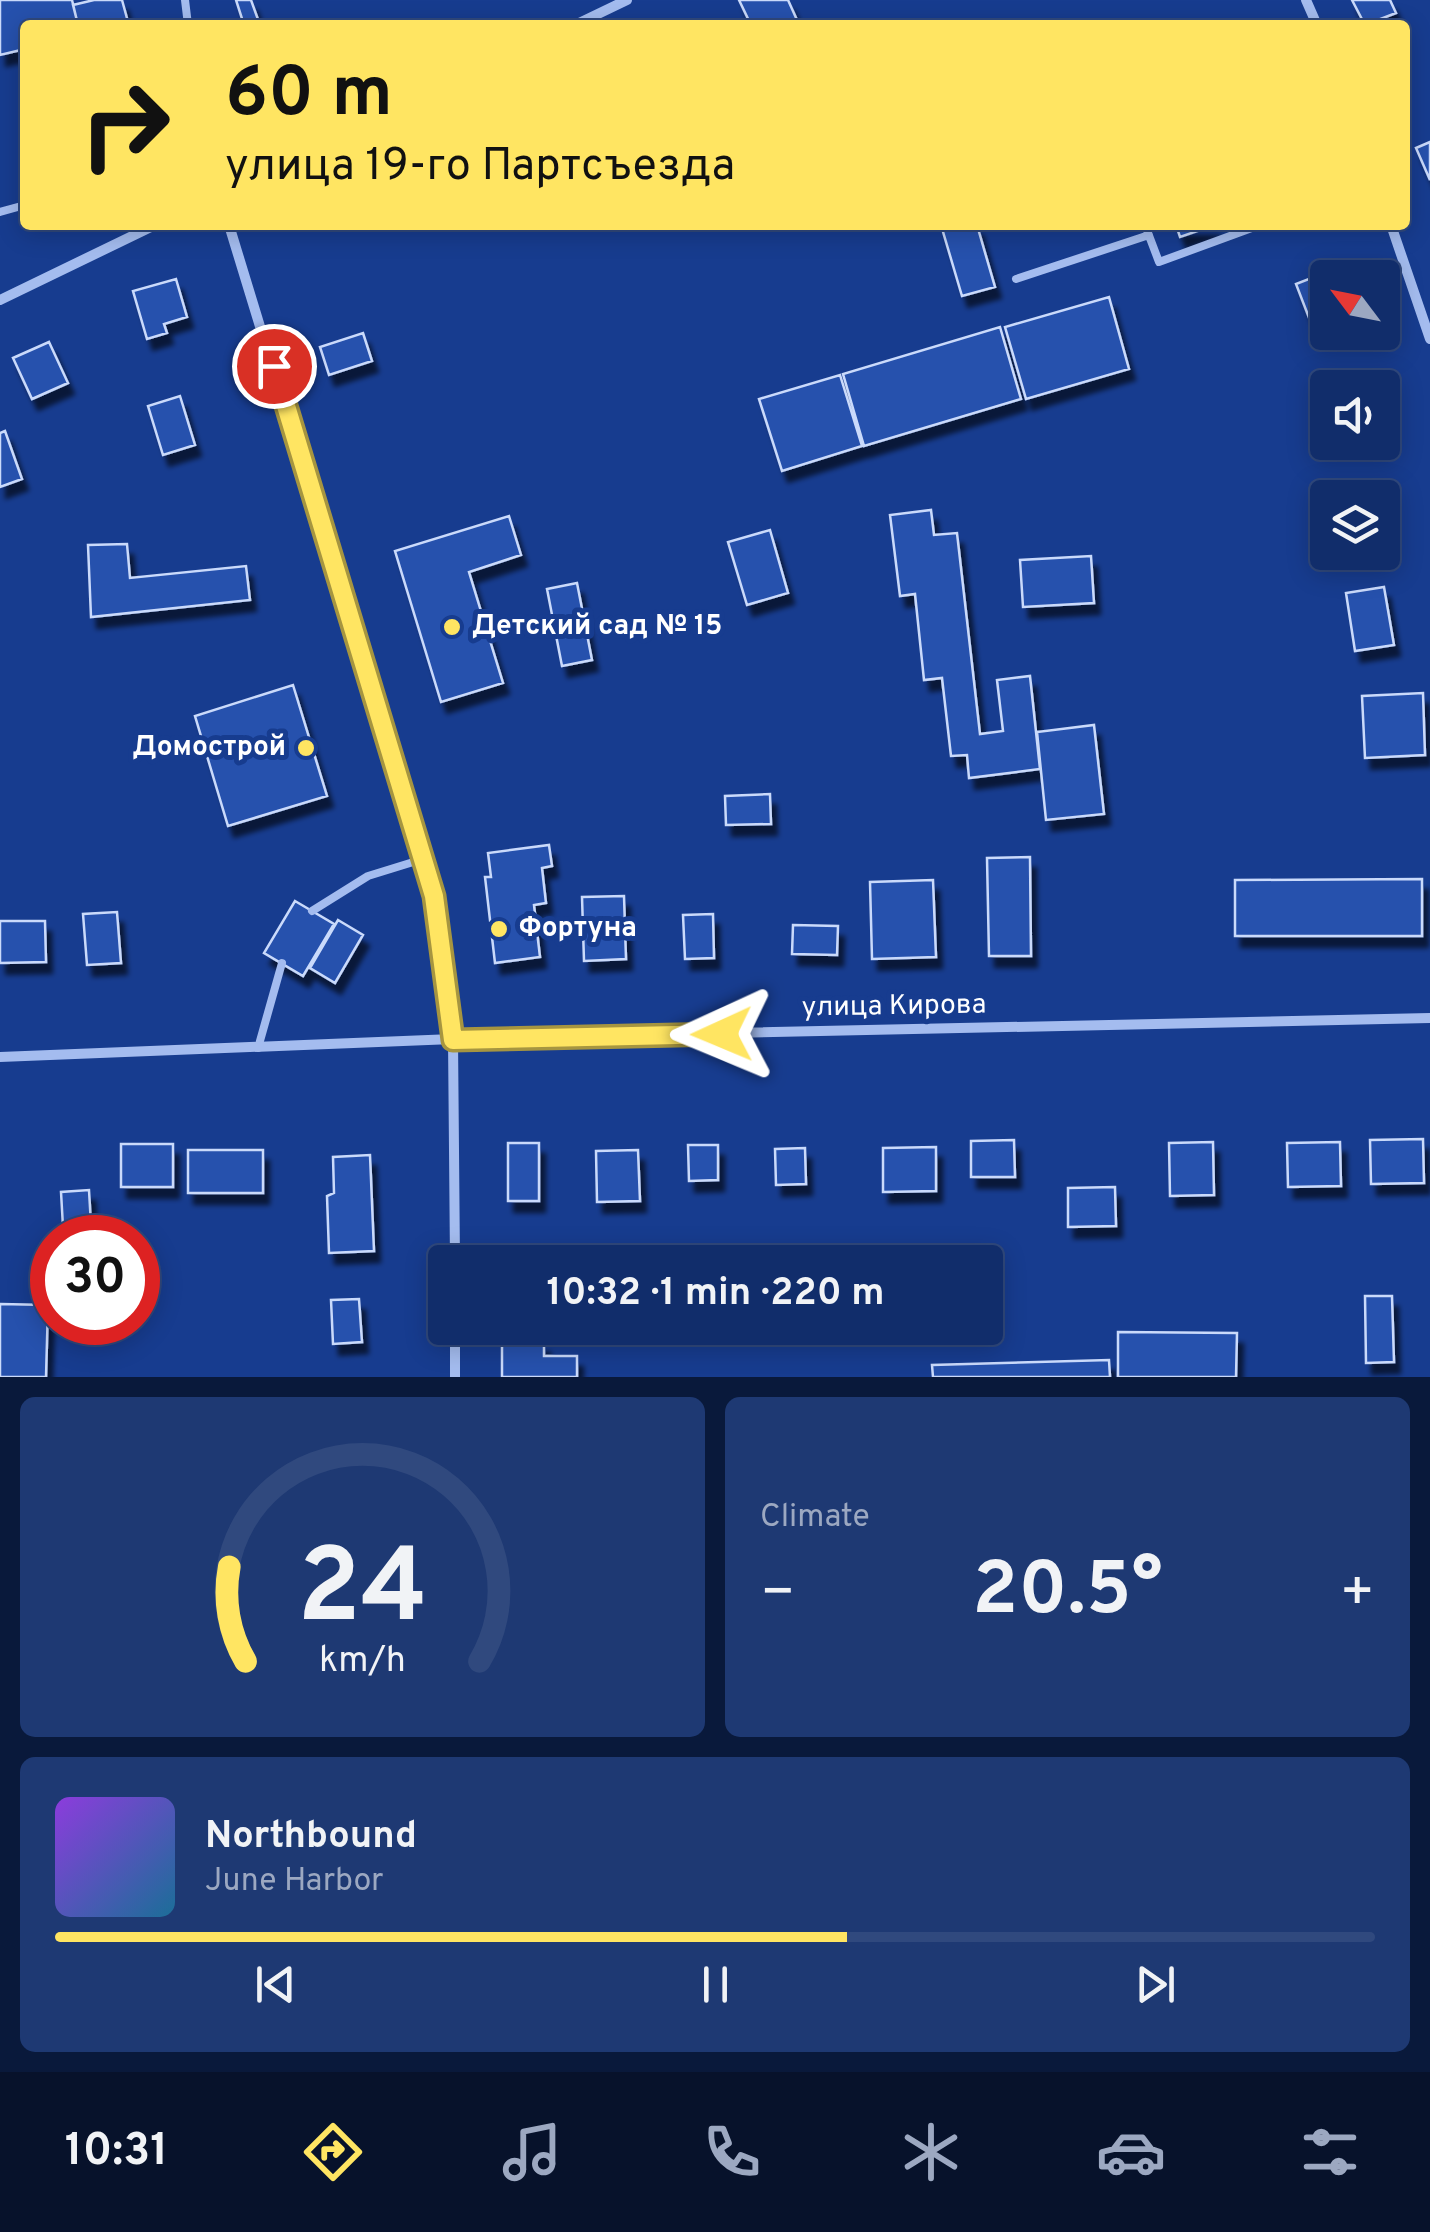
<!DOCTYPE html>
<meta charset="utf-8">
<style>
:root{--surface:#112d6b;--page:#1e3973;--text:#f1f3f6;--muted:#9ca8c1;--line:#30497e;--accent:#ffe562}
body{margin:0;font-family:Overpass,sans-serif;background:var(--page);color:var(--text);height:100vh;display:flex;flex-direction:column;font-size:38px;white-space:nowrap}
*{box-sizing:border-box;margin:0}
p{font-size:32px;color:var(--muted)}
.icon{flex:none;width:55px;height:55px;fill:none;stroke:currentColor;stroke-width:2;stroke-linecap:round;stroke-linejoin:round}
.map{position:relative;height:1377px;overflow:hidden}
.drawer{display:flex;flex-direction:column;gap:20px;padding:20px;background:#09193b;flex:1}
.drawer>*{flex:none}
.hud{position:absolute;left:20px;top:20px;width:1390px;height:210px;border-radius:10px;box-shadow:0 5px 25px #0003,0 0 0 2px var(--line);background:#ffe562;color:#111;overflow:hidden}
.needle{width:65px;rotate:302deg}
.controls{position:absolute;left:1310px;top:260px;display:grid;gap:20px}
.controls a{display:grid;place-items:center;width:90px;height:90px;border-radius:10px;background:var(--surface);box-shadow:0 5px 25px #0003,0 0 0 2px var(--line);font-size:50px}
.speed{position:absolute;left:30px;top:1215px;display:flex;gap:20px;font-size:50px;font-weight:700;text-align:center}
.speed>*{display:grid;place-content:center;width:130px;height:130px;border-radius:50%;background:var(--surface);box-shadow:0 5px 25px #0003,0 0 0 2px var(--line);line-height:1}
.speed .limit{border:15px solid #d22;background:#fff;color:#111}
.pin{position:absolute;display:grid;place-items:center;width:85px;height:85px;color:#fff;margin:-42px;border:5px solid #fff;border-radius:50%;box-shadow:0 2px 10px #0007}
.me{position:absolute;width:110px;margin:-55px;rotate:269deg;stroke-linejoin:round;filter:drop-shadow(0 0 8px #0008)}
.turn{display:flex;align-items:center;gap:35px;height:210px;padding:0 40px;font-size:45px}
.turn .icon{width:130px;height:130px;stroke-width:2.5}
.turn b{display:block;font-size:70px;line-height:85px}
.big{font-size:75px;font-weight:700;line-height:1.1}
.drawer .widget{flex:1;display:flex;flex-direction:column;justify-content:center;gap:15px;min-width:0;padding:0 35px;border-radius:15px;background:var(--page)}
.drawer .dial{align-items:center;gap:0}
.dial svg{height:260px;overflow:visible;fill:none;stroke:var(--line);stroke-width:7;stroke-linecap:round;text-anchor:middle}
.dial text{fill:var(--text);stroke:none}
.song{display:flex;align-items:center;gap:30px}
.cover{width:120px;height:120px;border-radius:15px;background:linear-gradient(135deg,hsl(270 70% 55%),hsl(200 70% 35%))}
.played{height:10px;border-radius:5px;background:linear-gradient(90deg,var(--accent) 60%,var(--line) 60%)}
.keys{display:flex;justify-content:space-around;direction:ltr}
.heat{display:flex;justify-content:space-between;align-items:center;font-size:55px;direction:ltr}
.drawer .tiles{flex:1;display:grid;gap:20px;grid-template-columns:1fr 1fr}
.widget:last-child{grid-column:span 2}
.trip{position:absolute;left:428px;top:1245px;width:575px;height:100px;border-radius:10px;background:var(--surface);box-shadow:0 5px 25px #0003,0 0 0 2px var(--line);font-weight:700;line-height:100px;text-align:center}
.tab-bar{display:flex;height:160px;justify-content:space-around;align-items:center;background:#07122b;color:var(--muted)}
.tab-bar .icon{width:70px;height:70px}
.tab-bar .selected{color:var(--accent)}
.tab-bar b{font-size:45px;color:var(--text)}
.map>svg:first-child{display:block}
.building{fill:#2651ad;stroke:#cadafb;stroke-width:2.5;filter:url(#shadow)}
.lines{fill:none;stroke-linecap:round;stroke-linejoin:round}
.lane{stroke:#a4bcef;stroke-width:8}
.street{stroke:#a4bcef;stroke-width:10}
.route-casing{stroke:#a69540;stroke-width:25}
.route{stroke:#ffe562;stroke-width:18}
.poi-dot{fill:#ffe562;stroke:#173c8f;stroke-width:4}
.labels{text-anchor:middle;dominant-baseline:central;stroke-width:10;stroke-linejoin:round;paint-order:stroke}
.poi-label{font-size:28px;font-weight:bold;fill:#fff;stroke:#173c8f;text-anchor:start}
.street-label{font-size:28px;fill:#fff;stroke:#173c8f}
</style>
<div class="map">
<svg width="1430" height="1377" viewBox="0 0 1430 1377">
<defs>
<filter id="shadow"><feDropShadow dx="6" dy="11" stdDeviation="2.5" flood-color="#0009"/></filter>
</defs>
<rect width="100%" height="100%" fill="#173c8f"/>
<!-- building -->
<path class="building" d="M 0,0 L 72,0 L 78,25 L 25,25 L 25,49 L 0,55 Z
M 94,0 L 122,0 L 128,22 L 78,25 L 73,5 Z
M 236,0 L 251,0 L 260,25 L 244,25 Z
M 739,0 L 788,0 L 797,20 L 788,25 L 751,25 Z
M 1352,0 L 1390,0 L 1396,13 L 1365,25 Z
M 1430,142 L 1430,180 L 1416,148 Z
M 941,225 L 977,225 L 995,287 L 962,296 Z
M 1176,225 L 1215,225 L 1180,237 Z
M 1319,275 L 1328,298 L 1328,317 L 1311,323 L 1296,284 Z
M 176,279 L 187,317 L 164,324 L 167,333 L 147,339 L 133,291 Z
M 1109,297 L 1129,369 L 1026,399 L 1005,327 Z
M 1000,327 L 1021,399 L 864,446 L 843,374 Z
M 363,333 L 372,361 L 329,375 L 320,347 Z
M 49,342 L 68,383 L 32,399 L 13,358 Z
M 840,375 L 862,446 L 782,471 L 759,399 Z
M 180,396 L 195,445 L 163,455 L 148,406 Z
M 5,431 L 22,479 L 0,487 L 0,433 Z
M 931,510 L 934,535 L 957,533 L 980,734 L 1003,731 L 997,680 L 1030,676 L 1040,769 L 969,778 L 967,755 L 951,756 L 942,678 L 924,680 L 915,594 L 900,596 L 890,515 Z
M 509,516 L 521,555 L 469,572 L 503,683 L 441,702 L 395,551 Z
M 770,530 L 788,593 L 747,605 L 728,542 Z
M 127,544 L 130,578 L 246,566 L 250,600 L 91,617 L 88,545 Z
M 1091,556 L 1094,603 L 1023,607 L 1020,560 Z
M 577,583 L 592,660 L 562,666 L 547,589 Z
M 1384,587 L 1394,645 L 1355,651 L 1346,593 Z
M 293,685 L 327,796 L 228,826 L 195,716 Z
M 1423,693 L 1425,755 L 1365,758 L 1362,696 Z
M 1094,725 L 1104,814 L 1046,820 L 1037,732 Z
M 770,794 L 771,824 L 726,825 L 725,796 Z
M 549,845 L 552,866 L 542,868 L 546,903 L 534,905 L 540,957 L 495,963 L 485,877 L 491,877 L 488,853 Z
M 1030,857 L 1031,956 L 989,956 L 987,858 Z
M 1422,879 L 1422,936 L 1235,936 L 1235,880 Z
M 933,880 L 936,957 L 872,959 L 870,882 Z
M 624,896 L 626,959 L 584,961 L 582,897 Z
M 295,901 L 334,924 L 303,976 L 264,953 Z
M 117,912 L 121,963 L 87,965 L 83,914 Z
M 713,914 L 714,958 L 685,959 L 683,915 Z
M 338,920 L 363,935 L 335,983 L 310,968 Z
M 0,921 L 45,921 L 46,962 L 0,963 Z
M 793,925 L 838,926 L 837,955 L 792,954 Z
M 1423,1139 L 1424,1183 L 1371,1184 L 1370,1140 Z
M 1014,1140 L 1015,1177 L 971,1177 L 971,1141 Z
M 1213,1142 L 1214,1195 L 1170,1196 L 1169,1143 Z
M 1340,1142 L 1341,1186 L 1288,1187 L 1287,1143 Z
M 508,1143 L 539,1143 L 539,1201 L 508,1201 Z
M 121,1144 L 173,1144 L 173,1187 L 121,1187 Z
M 688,1145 L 718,1145 L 718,1180 L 689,1181 Z
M 936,1147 L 936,1191 L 883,1192 L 883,1148 Z
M 805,1148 L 806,1184 L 776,1185 L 775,1149 Z
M 188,1150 L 263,1150 L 263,1193 L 188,1193 Z
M 638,1150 L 640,1201 L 597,1202 L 596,1151 Z
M 370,1155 L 374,1251 L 329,1253 L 327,1196 L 334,1193 L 333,1157 Z
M 1115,1187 L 1116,1226 L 1068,1227 L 1068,1188 Z
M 89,1190 L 91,1225 L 63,1227 L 61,1192 Z
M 880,1255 L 880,1262 L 850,1262 L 850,1256 Z
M 1365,1296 L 1392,1296 L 1394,1362 L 1366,1363 Z
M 359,1299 L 362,1342 L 333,1344 L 331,1300 Z
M 0,1304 L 48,1305 L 46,1377 L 0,1377 Z
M 1118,1332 L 1237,1333 L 1236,1377 L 1118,1377 Z
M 502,1342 L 544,1342 L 544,1356 L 577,1356 L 577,1377 L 502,1377 Z
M 1109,1360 L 1110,1377 L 933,1377 L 932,1365 Z"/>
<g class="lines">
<!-- lane -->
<path class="lane" d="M 185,0 L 188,25
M 0,212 L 25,205
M 1145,225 L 1159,262 L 1260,225
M 1016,279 L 1149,235
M 312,911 L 368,876 L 423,859
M 258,1048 L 282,963"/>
<!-- street -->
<path class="street" d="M 1306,0 L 1317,25
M 575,25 L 627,0
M 229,225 L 434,896 L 453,1039 L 455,1262
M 1391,225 L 1430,339
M 0,300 L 155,225
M 0,1057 L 453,1039 L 1430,1018
M 455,1328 L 455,1377"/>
</g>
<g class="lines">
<!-- route casing -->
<g class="route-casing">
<path id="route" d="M 274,366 L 434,896 L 453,1040 L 722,1034"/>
</g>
<!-- route -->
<use href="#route" class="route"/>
</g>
<!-- markers -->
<g class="poi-dot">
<circle cx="452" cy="627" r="10"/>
<circle cx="306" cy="748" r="10"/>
<circle cx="499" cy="929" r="10"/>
</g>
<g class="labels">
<!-- poi labels -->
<g class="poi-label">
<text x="472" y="627">Детский сад № 15</text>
<text x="286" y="748" text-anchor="end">Домострой</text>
<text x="519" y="929">Фортуна</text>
</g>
<!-- street labels -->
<g class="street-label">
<text transform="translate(894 1007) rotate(-1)">улица Кирова</text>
</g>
</g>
</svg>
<div class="controls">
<a><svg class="needle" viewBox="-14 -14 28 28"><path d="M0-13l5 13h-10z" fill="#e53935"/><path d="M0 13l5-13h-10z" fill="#9ca8c1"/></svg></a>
<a><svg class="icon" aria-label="sound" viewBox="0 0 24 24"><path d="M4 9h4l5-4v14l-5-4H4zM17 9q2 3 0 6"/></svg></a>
<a><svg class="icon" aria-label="layers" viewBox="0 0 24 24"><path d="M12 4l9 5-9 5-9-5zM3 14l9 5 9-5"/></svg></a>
</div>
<div class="speed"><div class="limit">30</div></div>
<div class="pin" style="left:274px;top:366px;background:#d93025"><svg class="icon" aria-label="arrive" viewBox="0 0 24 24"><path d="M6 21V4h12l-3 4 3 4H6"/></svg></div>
<svg class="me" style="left:722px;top:1034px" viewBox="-20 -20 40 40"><path d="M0-17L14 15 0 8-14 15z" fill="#ffe562" stroke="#fff" stroke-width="4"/></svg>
<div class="trip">10:32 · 1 min · 220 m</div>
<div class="hud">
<div class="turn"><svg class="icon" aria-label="right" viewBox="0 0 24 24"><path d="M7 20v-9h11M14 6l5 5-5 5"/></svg><div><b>60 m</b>улица 19-го Партсъезда</div></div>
</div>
</div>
<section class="drawer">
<div class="tiles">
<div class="widget dial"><svg viewBox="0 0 100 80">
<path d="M14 69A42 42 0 1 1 86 69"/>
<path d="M14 69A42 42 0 0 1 9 40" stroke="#ffe562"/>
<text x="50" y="56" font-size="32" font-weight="700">24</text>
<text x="50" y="72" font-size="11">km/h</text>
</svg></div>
<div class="widget"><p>Climate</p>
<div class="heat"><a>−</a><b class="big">20.5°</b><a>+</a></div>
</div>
<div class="widget">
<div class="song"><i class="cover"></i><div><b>Northbound</b><p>June Harbor</p></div></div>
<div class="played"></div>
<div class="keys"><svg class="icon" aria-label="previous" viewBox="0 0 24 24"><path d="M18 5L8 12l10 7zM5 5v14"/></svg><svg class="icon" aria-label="pause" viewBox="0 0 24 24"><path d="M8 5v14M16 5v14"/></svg><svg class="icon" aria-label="next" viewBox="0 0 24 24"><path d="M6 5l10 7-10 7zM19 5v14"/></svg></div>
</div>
</div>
</section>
<nav class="tab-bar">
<b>10:31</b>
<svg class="icon selected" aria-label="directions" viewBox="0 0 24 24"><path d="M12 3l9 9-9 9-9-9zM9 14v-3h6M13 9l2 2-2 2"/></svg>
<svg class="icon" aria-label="music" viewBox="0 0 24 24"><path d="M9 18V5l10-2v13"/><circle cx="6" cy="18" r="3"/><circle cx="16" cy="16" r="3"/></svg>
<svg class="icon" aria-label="phone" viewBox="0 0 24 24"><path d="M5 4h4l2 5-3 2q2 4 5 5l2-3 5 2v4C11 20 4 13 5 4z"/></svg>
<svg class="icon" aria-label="climate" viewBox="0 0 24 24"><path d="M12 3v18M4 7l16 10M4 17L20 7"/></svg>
<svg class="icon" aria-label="car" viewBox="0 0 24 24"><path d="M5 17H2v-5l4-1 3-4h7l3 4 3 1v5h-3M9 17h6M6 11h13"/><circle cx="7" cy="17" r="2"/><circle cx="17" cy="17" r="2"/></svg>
<svg class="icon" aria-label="filters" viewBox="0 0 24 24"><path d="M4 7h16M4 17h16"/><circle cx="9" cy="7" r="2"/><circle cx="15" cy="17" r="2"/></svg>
</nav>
